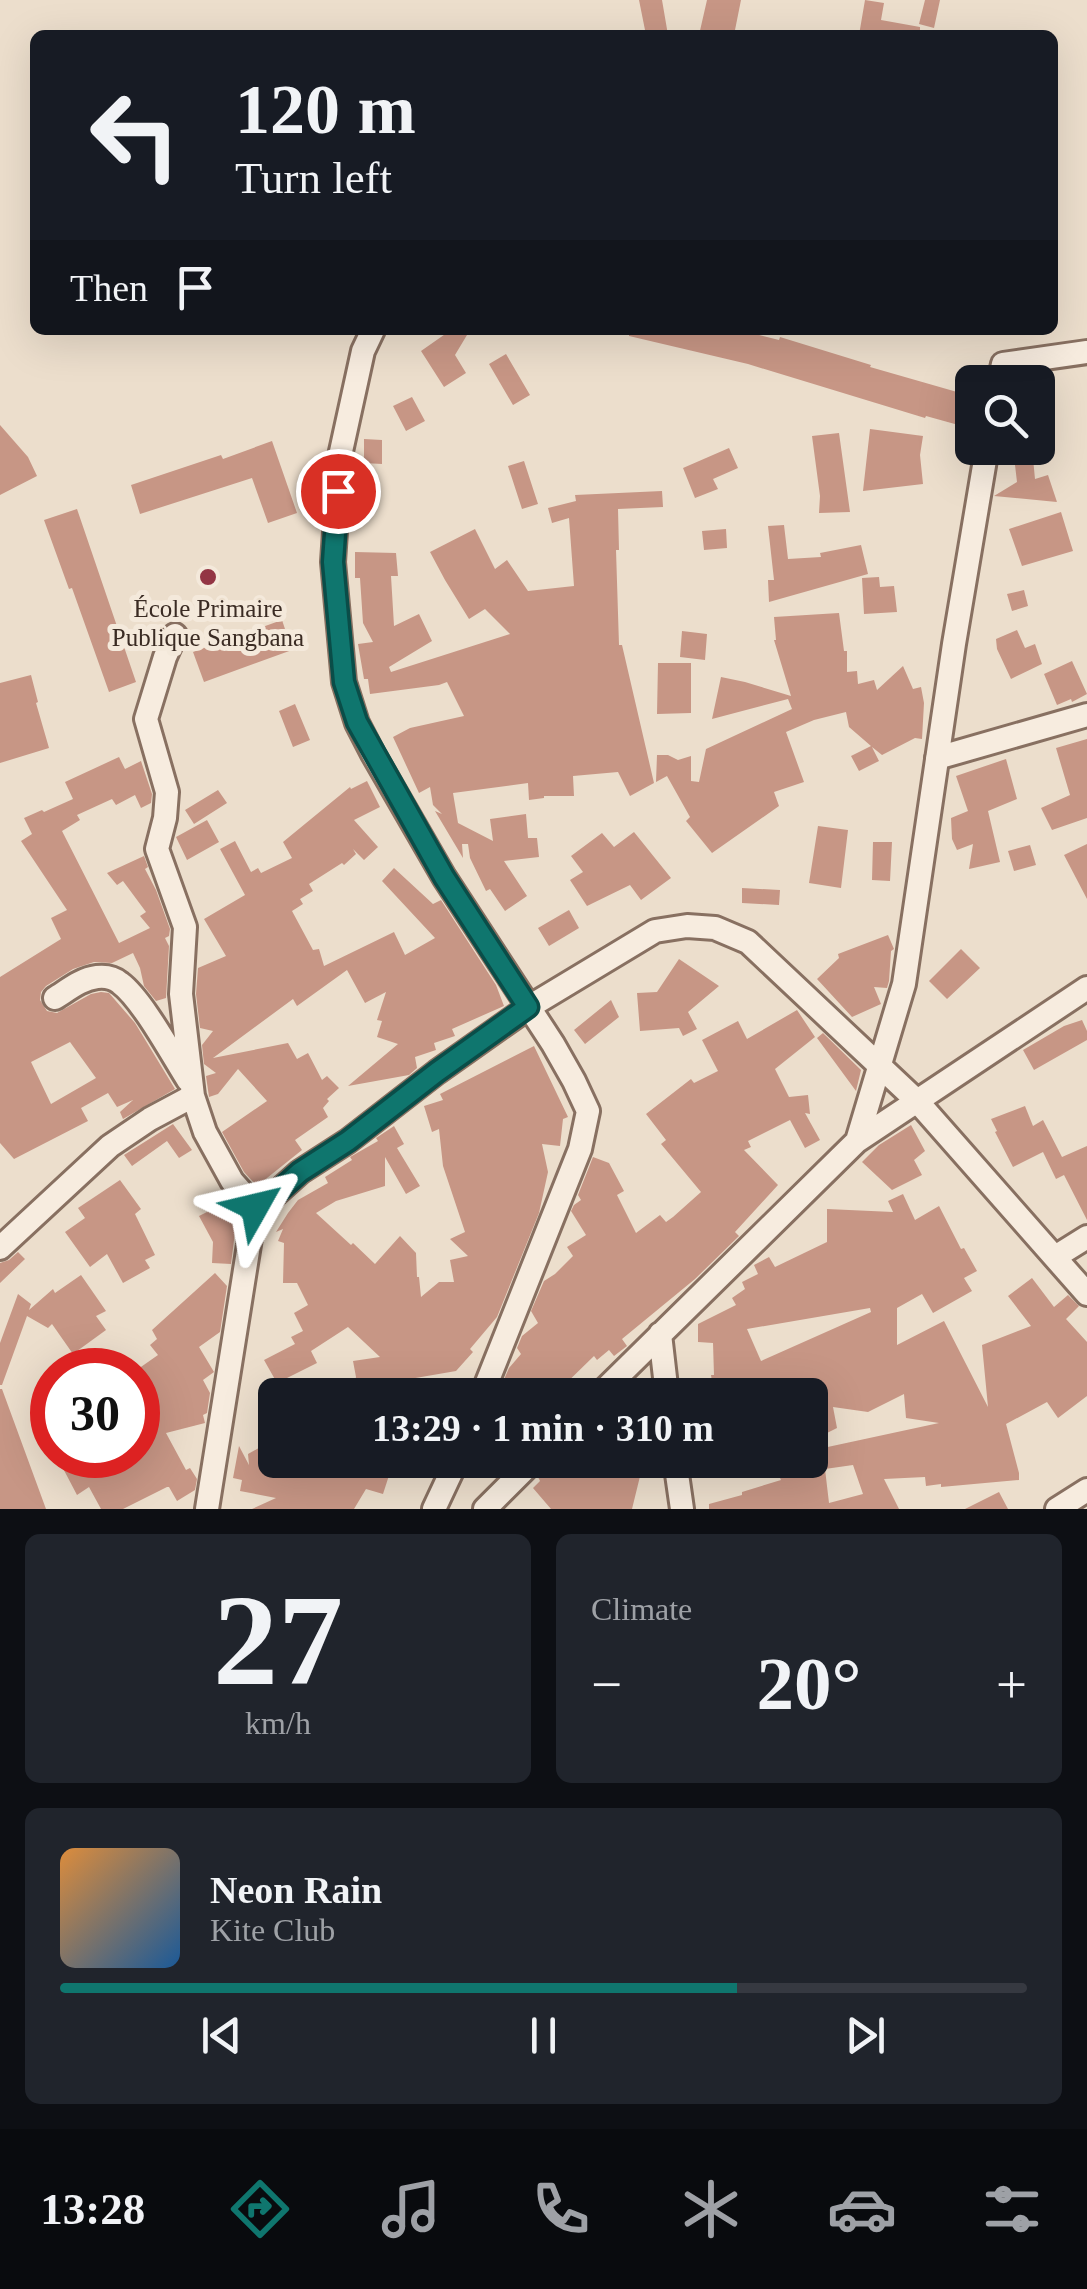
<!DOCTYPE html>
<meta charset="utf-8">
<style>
:root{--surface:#171b24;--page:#20242c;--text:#f1f3f6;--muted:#9ea1a6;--line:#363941;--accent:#0f766e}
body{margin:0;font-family:"Times New Roman",serif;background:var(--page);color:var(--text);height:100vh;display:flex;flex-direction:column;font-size:38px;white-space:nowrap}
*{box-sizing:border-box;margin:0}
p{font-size:32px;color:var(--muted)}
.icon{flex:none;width:55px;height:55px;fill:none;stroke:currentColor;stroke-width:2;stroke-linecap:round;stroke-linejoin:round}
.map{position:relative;height:1509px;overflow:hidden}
.panel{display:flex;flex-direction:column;gap:25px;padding:25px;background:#0d0f14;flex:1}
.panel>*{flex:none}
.banner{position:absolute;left:30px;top:30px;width:1028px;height:305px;border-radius:15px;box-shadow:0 10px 40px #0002;background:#171b24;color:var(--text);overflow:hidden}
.controls{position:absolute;left:955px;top:365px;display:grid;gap:20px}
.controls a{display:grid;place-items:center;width:100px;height:100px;border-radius:15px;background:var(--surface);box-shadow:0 10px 40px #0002;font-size:50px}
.speed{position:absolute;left:30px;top:1348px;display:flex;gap:20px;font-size:50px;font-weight:700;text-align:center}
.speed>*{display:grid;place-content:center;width:130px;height:130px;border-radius:50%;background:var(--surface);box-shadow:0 10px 40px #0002;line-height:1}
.speed .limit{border:15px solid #d22;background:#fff;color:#111}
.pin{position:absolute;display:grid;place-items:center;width:85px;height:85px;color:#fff;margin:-42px;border:5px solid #fff;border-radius:50%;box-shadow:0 2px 10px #0007}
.me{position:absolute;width:110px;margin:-55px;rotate:53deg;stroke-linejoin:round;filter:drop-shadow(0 0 8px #0008)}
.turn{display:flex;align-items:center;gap:35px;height:210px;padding:0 40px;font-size:45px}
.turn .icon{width:130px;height:130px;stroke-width:2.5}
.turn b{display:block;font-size:70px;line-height:85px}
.then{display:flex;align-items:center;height:95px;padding:0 40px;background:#0003;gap:20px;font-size:38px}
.big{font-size:75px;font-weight:600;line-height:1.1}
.panel .widget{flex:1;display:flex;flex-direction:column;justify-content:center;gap:15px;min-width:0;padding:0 35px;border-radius:15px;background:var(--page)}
.panel .dial{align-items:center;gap:0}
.dial b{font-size:130px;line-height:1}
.song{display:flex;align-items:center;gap:30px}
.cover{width:120px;height:120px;border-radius:15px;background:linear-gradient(135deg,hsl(30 70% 55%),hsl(210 70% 35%))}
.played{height:10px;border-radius:5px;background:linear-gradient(90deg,var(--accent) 70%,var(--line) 70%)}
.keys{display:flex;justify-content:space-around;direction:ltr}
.heat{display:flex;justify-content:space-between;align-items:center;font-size:55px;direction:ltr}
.panel .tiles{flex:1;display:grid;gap:25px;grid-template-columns:1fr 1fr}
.widget:last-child{grid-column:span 2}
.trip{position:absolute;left:258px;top:1378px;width:570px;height:100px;border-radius:15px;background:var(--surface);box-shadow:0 10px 40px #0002;font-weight:600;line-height:100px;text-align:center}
.tab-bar{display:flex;height:160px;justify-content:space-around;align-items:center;background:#090b0e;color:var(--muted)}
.tab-bar .icon{width:70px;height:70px}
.tab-bar .current{color:var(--accent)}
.tab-bar b{font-size:45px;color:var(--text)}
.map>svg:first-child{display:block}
.building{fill:#c79685;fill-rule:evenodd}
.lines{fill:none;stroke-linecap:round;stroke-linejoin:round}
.minor-casing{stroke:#887061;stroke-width:28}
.minor{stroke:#f7ecdf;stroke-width:22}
.route-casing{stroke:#0a4d48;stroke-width:25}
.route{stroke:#0f766e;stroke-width:18}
.poi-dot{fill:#933544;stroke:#f4e9db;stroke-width:4}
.labels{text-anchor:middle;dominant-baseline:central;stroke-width:10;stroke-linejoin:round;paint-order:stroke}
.poi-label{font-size:25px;fill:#3a2b23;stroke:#f4e9db}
</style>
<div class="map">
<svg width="1087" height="1509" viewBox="0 0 1087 1509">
<rect width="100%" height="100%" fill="#ecdecc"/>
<!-- building -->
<path class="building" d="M 639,0 L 662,0 L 668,35 L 646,35 Z
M 707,0 L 741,0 L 734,35 L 717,32 L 716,35 L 699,35 Z
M 865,0 L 884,3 L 881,20 L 920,27 L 920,35 L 859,35 Z
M 925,0 L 940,0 L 934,28 L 919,24 Z
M 451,330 L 470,330 L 455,355 L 466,373 L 444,387 L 421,351 Z
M 629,330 L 740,330 L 779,340 L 780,337 L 871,365 L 870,367 L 971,396 L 962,426 L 926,416 L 925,418 L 748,364 L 629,336 Z
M 506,354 L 530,395 L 513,405 L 489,364 Z
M 412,397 L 425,421 L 406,431 L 393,406 Z
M 0,425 L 28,457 L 37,476 L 0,495 Z
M 870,429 L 923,436 L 920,455 L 923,484 L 863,491 Z
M 839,433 L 850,512 L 819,513 L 820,496 L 812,436 Z
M 364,439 L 382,440 L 382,464 L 364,463 Z
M 272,441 L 297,513 L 268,523 L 252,478 L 140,514 L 131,485 L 221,455 L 223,459 Z
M 729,448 L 738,468 L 713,479 L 718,489 L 695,498 L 683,468 Z
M 1013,448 L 1032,448 L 1035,479 L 1048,475 L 1057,502 L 994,496 L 1017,482 Z
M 524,461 L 538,504 L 522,509 L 508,466 Z
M 662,491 L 663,507 L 618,509 L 619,550 L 616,550 L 619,645 L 622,645 L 654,783 L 630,796 L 618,772 L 573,776 L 574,796 L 544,796 L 544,798 L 529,800 L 528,783 L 453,793 L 458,823 L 493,841 L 490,819 L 526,814 L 528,838 L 537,838 L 539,857 L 504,861 L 527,896 L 505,911 L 490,889 L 486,891 L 470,858 L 468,844 L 462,844 L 463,858 L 435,811 L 442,814 L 433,805 L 430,787 L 419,793 L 393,737 L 410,728 L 464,716 L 447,682 L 439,685 L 370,694 L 368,679 L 364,679 L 358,644 L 373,642 L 363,623 L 360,578 L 355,578 L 355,552 L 396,553 L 398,576 L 391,576 L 394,626 L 419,614 L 432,641 L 389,667 L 391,672 L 510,634 L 485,609 L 469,619 L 445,580 L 430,552 L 475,529 L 495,569 L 507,560 L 528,591 L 574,586 L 569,518 L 552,523 L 548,508 L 576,501 L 575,495 Z
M 77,509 L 136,682 L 109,692 L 72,588 L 69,589 L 44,520 Z
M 1061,512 L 1073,551 L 1022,566 L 1009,529 Z
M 784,525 L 788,559 L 821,557 L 820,553 L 861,545 L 868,574 L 769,602 L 768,580 L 774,580 L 768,526 Z
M 726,529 L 727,548 L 704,550 L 702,531 Z
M 879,577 L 880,587 L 894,586 L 897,612 L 864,614 L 862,578 Z
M 1024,590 L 1028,606 L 1012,611 L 1007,594 Z
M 839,613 L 844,651 L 847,651 L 847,672 L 857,671 L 858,684 L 874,680 L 877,690 L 903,666 L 913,689 L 921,687 L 924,703 L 922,739 L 915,738 L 882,755 L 872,747 L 879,761 L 859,771 L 851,756 L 871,746 L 849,727 L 846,712 L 814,720 L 786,732 L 804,782 L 774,792 L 779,806 L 712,853 L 686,821 L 690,817 L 667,776 L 656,782 L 657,755 L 668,755 L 678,760 L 691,756 L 691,781 L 699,782 L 706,749 L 792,709 L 788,699 L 712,719 L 721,677 L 745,682 L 791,696 L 774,640 L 776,640 L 774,617 Z
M 282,620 L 292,650 L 204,682 L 193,652 Z
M 1017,630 L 1025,648 L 1035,644 L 1042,664 L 1011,679 L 997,649 L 996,639 Z
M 682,631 L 707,634 L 705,660 L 680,657 Z
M 1072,661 L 1087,694 L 1072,702 L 1071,699 L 1057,705 L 1044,674 Z
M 658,663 L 691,663 L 691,713 L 657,714 Z
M 31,675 L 38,702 L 36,703 L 49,748 L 0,763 L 0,683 Z
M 295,704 L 310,740 L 293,747 L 279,711 Z
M 1087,739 L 1087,818 L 1052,830 L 1041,808 L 1070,795 L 1056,748 Z
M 119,757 L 125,769 L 141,761 L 152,794 L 151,803 L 141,808 L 135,795 L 116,805 L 112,799 L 77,815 L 80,820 L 62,831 L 119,943 L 150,928 L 140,916 L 146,912 L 123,881 L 117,885 L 107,873 L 144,856 L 148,867 L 145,869 L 156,890 L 170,929 L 169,936 L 165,938 L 169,946 L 166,998 L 156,1001 L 144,986 L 140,968 L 133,953 L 112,963 L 94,962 L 73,969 L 46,986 L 41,992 L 40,1000 L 47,1011 L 57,1013 L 91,994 L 101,992 L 109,993 L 135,1023 L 175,1089 L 123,1119 L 120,1112 L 133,1100 L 117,1107 L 108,1093 L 81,1108 L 88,1121 L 14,1159 L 0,1143 L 0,977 L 61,939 L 51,918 L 67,910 L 21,841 L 32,834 L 24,818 L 42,810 L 44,812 L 73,799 L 65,782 ZM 70,1042 L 96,1078 L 51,1104 L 31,1062 Z
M 1006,759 L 1017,799 L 988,811 L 1000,862 L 969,869 L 973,844 L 957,850 L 952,839 L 951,818 L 968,811 L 956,776 Z
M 367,781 L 380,807 L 354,820 L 378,847 L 364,860 L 353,849 L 356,854 L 344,865 L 342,863 L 309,884 L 313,891 L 300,899 L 303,904 L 292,911 L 313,950 L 319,949 L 324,966 L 394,932 L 405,955 L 435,938 L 382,881 L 394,868 L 433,904 L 441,900 L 496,985 L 504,1006 L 452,1029 L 455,1036 L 434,1043 L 436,1050 L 415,1057 L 417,1068 L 409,1075 L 348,1086 L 398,1044 L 377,1037 L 382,1021 L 377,1020 L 386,992 L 365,1003 L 347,970 L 297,1006 L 293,999 L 213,1058 L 288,1043 L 297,1059 L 308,1053 L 322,1080 L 327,1076 L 339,1088 L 327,1099 L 329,1101 L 323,1108 L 328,1117 L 295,1140 L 302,1150 L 257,1186 L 244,1172 L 222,1132 L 267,1101 L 238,1069 L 218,1094 L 209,1097 L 206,1076 L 216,1073 L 204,1064 L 202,1045 L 213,1031 L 200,1028 L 196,994 L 198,968 L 226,956 L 204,919 L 245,895 L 220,849 L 235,841 L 251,872 L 258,868 L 261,873 L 292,858 L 283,842 L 350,787 L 351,789 Z
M 218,790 L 227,803 L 194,824 L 185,810 Z
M 207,820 L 219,842 L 187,860 L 176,837 Z
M 818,826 L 848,830 L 841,888 L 809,883 Z
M 634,832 L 671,878 L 641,900 L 630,885 L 587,906 L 570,880 L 583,872 L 571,856 L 602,833 L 614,847 Z
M 873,842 L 892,842 L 890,881 L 872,880 Z
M 1087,844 L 1087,899 L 1064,855 Z
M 1030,845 L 1036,865 L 1014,871 L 1008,851 Z
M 742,888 L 780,890 L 779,905 L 742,903 Z
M 569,910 L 579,928 L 549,946 L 538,928 Z
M 888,935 L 894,949 L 891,951 L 889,981 L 887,988 L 874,987 L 881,1004 L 852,1017 L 817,979 L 839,958 L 838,954 Z
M 961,949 L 980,968 L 947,999 L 929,981 Z
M 679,959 L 719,986 L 688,1012 L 697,1029 L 683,1036 L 679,1028 L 640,1031 L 637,993 L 657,992 Z
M 611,1000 L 619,1017 L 585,1044 L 574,1030 Z
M 797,1010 L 815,1037 L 775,1069 L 789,1097 L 808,1095 L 810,1114 L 805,1113 L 820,1140 L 805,1148 L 790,1120 L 748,1141 L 751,1147 L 744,1150 L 778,1185 L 735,1232 L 739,1236 L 695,1279 L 622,1339 L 627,1346 L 614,1356 L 609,1350 L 597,1360 L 594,1356 L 554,1395 L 501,1395 L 507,1388 L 502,1384 L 509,1368 L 521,1354 L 517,1348 L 522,1336 L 538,1323 L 531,1311 L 544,1281 L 555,1274 L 573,1256 L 567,1247 L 586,1235 L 571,1211 L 574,1205 L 581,1200 L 578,1195 L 593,1157 L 609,1163 L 624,1191 L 617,1195 L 636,1233 L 660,1215 L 666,1222 L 673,1217 L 701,1192 L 661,1144 L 666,1140 L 646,1114 L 691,1079 L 694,1083 L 718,1071 L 702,1040 L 738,1021 L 747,1039 Z
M 1082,1020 L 1087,1031 L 1087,1040 L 1034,1070 L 1023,1050 L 1064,1026 Z
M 823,1033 L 861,1070 L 856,1091 L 817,1038 Z
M 534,1046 L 568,1117 L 563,1119 L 560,1146 L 542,1144 L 548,1172 L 539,1213 L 497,1317 L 470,1349 L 473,1352 L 456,1371 L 375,1385 L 373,1389 L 364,1395 L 351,1395 L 356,1377 L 353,1361 L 380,1357 L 348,1327 L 311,1351 L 317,1363 L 277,1383 L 264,1360 L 295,1344 L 291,1337 L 303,1331 L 294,1313 L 308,1305 L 297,1283 L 283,1283 L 284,1243 L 278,1241 L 283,1229 L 276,1232 L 288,1213 L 298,1200 L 328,1183 L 325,1177 L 352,1160 L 350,1157 L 378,1141 L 376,1138 L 394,1126 L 404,1144 L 397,1148 L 420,1186 L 406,1194 L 385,1157 L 385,1186 L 336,1201 L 316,1213 L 351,1245 L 353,1243 L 375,1264 L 400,1236 L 416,1253 L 417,1277 L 419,1277 L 421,1297 L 439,1282 L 454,1282 L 450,1260 L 468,1256 L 450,1239 L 465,1232 L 443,1166 L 439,1129 L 432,1132 L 424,1106 L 443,1100 L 440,1094 Z
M 1025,1106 L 1033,1126 L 1043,1120 L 1062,1157 L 1087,1146 L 1087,1220 L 1064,1175 L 1056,1179 L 1043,1152 L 1013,1167 L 995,1132 L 997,1131 L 991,1119 Z
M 173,1124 L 192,1150 L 179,1158 L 167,1141 L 132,1166 L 124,1155 Z
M 911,1125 L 925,1151 L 914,1160 L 922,1175 L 892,1190 L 862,1162 L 879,1145 Z
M 120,1180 L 141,1209 L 135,1214 L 155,1255 L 145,1260 L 150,1268 L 123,1283 L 107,1254 L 90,1267 L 65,1232 L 85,1218 L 78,1208 Z
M 903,1194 L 915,1220 L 939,1206 L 961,1249 L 964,1248 L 977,1271 L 964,1278 L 972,1291 L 933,1313 L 922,1294 L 897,1308 L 897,1345 L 944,1321 L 988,1407 L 982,1345 L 1031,1326 L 1008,1296 L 1032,1278 L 1054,1307 L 1068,1295 L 1079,1306 L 1066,1319 L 1087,1342 L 1087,1396 L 1058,1418 L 1047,1402 L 1006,1424 L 1019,1473 L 1019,1480 L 941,1487 L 941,1484 L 926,1486 L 925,1477 L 884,1479 L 899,1509 L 709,1509 L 709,1504 L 742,1495 L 742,1492 L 781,1480 L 774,1465 L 784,1460 L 810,1460 L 810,1395 L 787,1395 L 776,1380 L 745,1387 L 747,1395 L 714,1395 L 711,1375 L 714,1375 L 713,1343 L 698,1342 L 698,1324 L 736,1305 L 732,1298 L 745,1289 L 742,1282 L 758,1274 L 754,1265 L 769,1257 L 775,1267 L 827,1242 L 827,1209 L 893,1212 L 888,1201 ZM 870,1308 L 871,1312 L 761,1361 L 747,1329 ZM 904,1394 L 906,1418 L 939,1423 L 823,1448 L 821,1436 L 837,1428 L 833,1407 L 868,1412 ZM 853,1465 L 863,1494 L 829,1503 L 825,1469 Z
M 229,1201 L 239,1212 L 232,1216 L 236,1224 L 231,1264 L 212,1263 L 213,1242 L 199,1216 Z
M 18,1252 L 25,1259 L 0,1283 L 0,1263 L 9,1260 Z
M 215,1273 L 227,1286 L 220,1332 L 199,1347 L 214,1372 L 203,1380 L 210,1393 L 207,1413 L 203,1415 L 205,1423 L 166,1433 L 186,1470 L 190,1468 L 197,1479 L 195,1490 L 177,1501 L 169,1487 L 167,1487 L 123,1509 L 101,1509 L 89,1487 L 77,1495 L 56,1455 L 138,1455 L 138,1369 L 158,1355 L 150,1345 L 157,1339 L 152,1330 Z
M 81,1275 L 106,1311 L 96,1316 L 106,1330 L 73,1354 L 52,1324 L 48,1328 L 27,1316 L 2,1385 L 0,1385 L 0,1343 L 18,1294 L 31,1304 L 29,1310 L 53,1289 L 55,1293 Z
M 0,1389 L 2,1389 L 46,1509 L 0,1509 Z
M 275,1442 L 275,1460 L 394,1460 L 383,1494 L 366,1489 L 354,1509 L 252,1509 L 276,1498 L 240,1491 L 242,1480 L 233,1478 L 239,1446 L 249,1465 L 248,1454 L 264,1445 Z
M 557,1460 L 593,1460 L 600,1469 L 620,1474 L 623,1460 L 644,1460 L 632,1509 L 551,1509 L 533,1488 L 540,1481 L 538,1477 L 548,1465 Z
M 999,1492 L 1008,1509 L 965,1509 Z"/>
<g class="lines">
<!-- minor casing -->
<g class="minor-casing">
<path id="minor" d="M 373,330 L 363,351 L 340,456 L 333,562 L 344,682 L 357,723 L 373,754 L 444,877 L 553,1044 L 574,1081 L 588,1111 L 580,1149 L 482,1395
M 999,382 L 1003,364 L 1087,352
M 175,635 L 165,657 L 146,719 L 167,792 L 165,818 L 157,849 L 185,927 L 181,994 L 193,1096 L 205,1132 L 232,1181 L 255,1207
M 937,758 L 1087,715
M 55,998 C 68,990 81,979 97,977 C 106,976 113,977 120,983 C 142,999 172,1055 188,1080
M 857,1141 L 904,984 L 954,644 L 987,448
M 0,1248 L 110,1146 L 150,1119 L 193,1096
M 1055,1257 L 1087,1237
M 660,1334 L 667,1395
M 599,1395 L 857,1141 L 1087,988
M 675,1460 L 682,1509
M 207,1509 L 255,1207 L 270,1199 L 300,1172 L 348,1141 L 437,1072 L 529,1007 L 655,931 L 687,926 L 715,928 L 748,942 L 917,1101 L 1087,1294
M 434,1509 L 457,1460
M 485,1509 L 534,1460
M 1057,1509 L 1087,1490"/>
</g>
<!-- minor -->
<use href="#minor" class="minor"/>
</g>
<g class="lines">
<!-- route casing -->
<g class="route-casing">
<path id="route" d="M 255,1207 L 270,1199 L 300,1172 L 348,1141 L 437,1072 L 528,1007 L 444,877 L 357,722 L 344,682 L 333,562 L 338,491"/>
</g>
<!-- route -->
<use href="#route" class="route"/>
</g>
<!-- markers -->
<circle class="poi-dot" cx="208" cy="577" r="10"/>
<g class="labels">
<!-- poi labels -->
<g class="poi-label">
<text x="208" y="608">École Primaire<tspan x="208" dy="29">Publique Sangbana</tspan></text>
</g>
</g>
</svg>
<div class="controls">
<a><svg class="icon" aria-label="search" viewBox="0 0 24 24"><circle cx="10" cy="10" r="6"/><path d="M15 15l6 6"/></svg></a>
</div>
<div class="speed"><div class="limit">30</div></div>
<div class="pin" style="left:338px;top:491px;background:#d93025"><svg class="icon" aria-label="arrive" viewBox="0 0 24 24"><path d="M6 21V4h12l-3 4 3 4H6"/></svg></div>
<svg class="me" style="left:255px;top:1207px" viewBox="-20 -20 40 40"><path d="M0-17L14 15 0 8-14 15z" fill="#0f766e" stroke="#fff" stroke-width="4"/></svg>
<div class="trip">13:29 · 1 min · 310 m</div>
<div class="banner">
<div class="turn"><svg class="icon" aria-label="left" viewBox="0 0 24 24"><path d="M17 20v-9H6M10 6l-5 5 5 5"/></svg><div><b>120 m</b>Turn left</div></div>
<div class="then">Then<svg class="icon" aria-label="arrive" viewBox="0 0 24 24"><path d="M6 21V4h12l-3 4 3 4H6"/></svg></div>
</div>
</div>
<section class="panel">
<div class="tiles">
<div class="widget dial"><b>27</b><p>km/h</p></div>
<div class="widget"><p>Climate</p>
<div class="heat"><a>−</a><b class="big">20°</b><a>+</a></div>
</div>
<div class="widget">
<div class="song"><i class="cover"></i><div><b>Neon Rain</b><p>Kite Club</p></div></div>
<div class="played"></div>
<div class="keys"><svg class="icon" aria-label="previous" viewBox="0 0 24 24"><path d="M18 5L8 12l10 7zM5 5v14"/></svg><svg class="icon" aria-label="pause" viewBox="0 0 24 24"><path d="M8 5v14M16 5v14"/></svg><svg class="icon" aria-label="next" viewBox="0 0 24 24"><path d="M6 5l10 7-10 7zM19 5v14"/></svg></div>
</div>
</div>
</section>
<nav class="tab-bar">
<b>13:28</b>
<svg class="icon current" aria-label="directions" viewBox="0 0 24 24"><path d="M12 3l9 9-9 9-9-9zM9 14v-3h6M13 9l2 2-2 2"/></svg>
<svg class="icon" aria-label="music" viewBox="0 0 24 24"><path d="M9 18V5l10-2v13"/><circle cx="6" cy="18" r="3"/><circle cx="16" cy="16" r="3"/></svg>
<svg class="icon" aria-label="phone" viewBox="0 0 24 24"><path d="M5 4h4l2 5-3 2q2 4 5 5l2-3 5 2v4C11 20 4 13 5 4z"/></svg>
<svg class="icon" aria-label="climate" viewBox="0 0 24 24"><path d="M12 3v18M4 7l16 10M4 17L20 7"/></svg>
<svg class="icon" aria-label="car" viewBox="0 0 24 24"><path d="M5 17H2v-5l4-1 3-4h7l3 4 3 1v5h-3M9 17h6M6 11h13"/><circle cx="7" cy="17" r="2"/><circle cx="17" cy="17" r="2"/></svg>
<svg class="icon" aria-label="filters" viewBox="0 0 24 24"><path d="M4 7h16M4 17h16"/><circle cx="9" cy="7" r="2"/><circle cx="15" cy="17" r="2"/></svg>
</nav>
